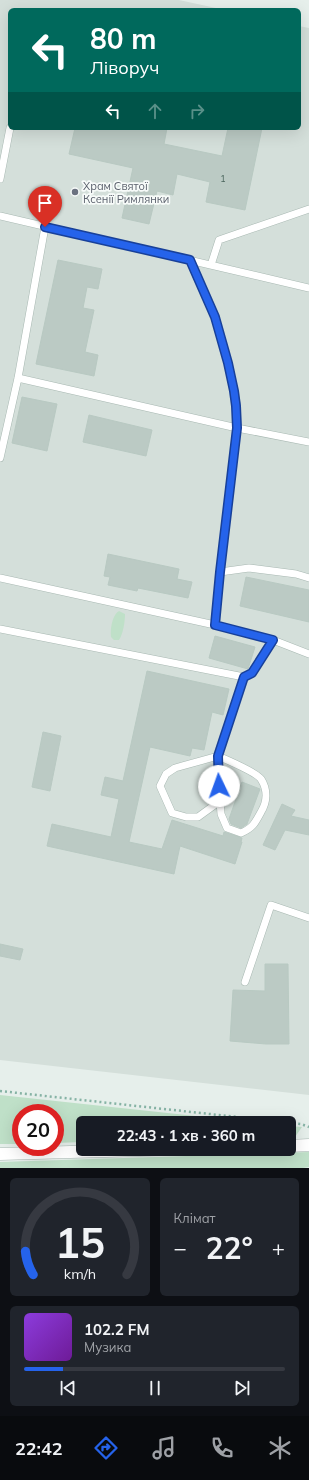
<!DOCTYPE html>
<html lang="uk">
<meta charset="utf-8">
<style>
:root{--surface:#171b24;--page:#20242c;--text:#f1f3f6;--muted:#9ea1a6;--line:#363941;--accent:#2563eb}
body{margin:0;font-family:Mulish,sans-serif;background:var(--page);color:var(--text);height:100vh;display:flex;flex-direction:column;font-size:15px;white-space:nowrap}
*{box-sizing:border-box;margin:0}
p{font-size:13px;color:var(--muted)}
.icon{flex:none;width:22px;height:22px;fill:none;stroke:currentColor;stroke-width:2;stroke-linecap:round;stroke-linejoin:round}
.map{position:relative;height:1168px;overflow:hidden}
.side{display:flex;flex-direction:column;gap:10px;padding:10px;background:#0d0f14;flex:1}
.side>*{flex:none}
.hud{position:absolute;left:8px;top:8px;width:293px;height:122px;border-radius:6px;box-shadow:0 4px 16px #0002;background:#00695c;color:#fff;overflow:hidden}
.speed{position:absolute;left:12px;top:1104px;display:flex;gap:8px;font-size:20px;font-weight:700;text-align:center}
.speed>*{display:grid;place-content:center;width:52px;height:52px;border-radius:50%;background:var(--surface);box-shadow:0 4px 16px #0002;line-height:1}
.speed .limit{border:6px solid #d22;background:#fff;color:#111}
.pin{position:absolute;display:grid;place-items:center;width:34px;height:34px;color:#fff;margin:-41px -17px;border-radius:50% 50% 50% 0;rotate:-45deg;box-shadow:0 0 4px #0007}
.pin .icon{rotate:45deg}
.me{position:absolute;width:44px;margin:-22px;rotate:357deg;stroke-linejoin:round;filter:drop-shadow(0 0 3px #0008)}
.turn{display:flex;align-items:center;gap:14px;height:84px;padding:0 16px;font-size:18px}
.turn .icon{width:52px;height:52px;stroke-width:2.5}
.turn b{display:block;font-size:28px;line-height:34px}
.lanes{display:flex;align-items:center;height:38px;padding:0 16px;background:#0003;justify-content:center;gap:20px;direction:ltr}
.lanes .off{opacity:.35}
.big{font-size:30px;font-weight:700;line-height:1.1}
.side .card{flex:1;display:flex;flex-direction:column;justify-content:center;gap:6px;min-width:0;padding:0 14px;border-radius:6px;background:var(--page)}
.side .dial{align-items:center;gap:0}
.dial svg{height:104px;overflow:visible;fill:none;stroke:var(--line);stroke-width:7;stroke-linecap:round;text-anchor:middle}
.dial text{fill:var(--text);stroke:none}
.song{display:flex;align-items:center;gap:12px}
.cover{width:48px;height:48px;border-radius:6px;background:linear-gradient(135deg,hsl(270 70% 55%),hsl(280 70% 35%))}
.played{height:4px;border-radius:2px;background:linear-gradient(90deg,var(--accent) 15%,var(--line) 15%)}
.keys{display:flex;justify-content:space-around;direction:ltr}
.heat{display:flex;justify-content:space-between;align-items:center;font-size:22px;direction:ltr}
.side .tiles{flex:1;display:grid;gap:10px;grid-template-columns:1fr 1fr}
.card:last-child{grid-column:span 2}
.trip{position:absolute;left:76px;top:1116px;width:220px;height:40px;border-radius:6px;background:var(--surface);box-shadow:0 4px 16px #0002;font-weight:700;line-height:40px;text-align:center}
.dock{display:flex;height:64px;justify-content:space-around;align-items:center;background:#090b0e;color:var(--muted)}
.dock .icon{width:28px;height:28px}
.dock .on{color:var(--accent)}
.dock b{font-size:18px;color:var(--text)}
.map>svg:first-child{display:block}
.built{fill:#d4dfda}
.green{fill:#bfe0c8}
.building{fill:#bbcac4;stroke:#b8c9c2}
.lines{fill:none;stroke-linecap:round;stroke-linejoin:round}
.lane-casing{stroke:#a8b8b2;stroke-width:8}
.street-casing{stroke:#a8b8b2;stroke-width:13}
.path{stroke:#86b3a5;stroke-width:2.5;stroke-dasharray:2 3;stroke-linecap:butt}
.lane{stroke:#fff;stroke-width:7}
.street{stroke:#fff;stroke-width:12}
.route-casing{stroke:#184099;stroke-width:10}
.route{stroke:#2563eb;stroke-width:7}
.worship-dot{fill:#6b7280;stroke:#f7fbf9;stroke-width:1.5}
.labels{text-anchor:middle;dominant-baseline:central;stroke-width:3.5;stroke-linejoin:round;paint-order:stroke}
.number-label{font-size:9px;fill:#4a645c}
.worship-label{font-size:11px;fill:#5b616d;stroke:#f7fbf9;text-anchor:start}
</style>
<div class="map">
<svg width="309" height="1168" viewBox="0 0 309 1168">
<rect width="100%" height="100%" fill="#e6efeb"/>
<!-- built -->
<path class="built" d="M 0,0 L 179,0 L 225,10 L 10,10 L 10,128 L 299,128 L 299,26 L 309,28 L 309,1095 L 0,1060 Z"/>
<!-- green -->
<path class="green" d="M 119,611 L 125,614 C 125,622 123,634 119,640 L 114,640 L 111,637 C 110,630 112,615 119,611 Z
M 0,1095 L 261,1123 L 83,1123 L 83,1142 L 55,1143 L 55,1113 L 21,1113 L 21,1144 L 0,1144 Z
M 289,1126 L 302,1127 L 295,1137 L 289,1137 Z
M 309,1152 L 309,1167 L 303,1168 L 0,1168 L 0,1162 Z"/>
<!-- building -->
<path class="building" d="M 75,128 L 167,128 L 164,144 L 222,156 L 228,128 L 262,128 L 245,210 L 206,202 L 210,182 L 177,174 L 173,195 L 157,191 L 149,224 L 122,218 L 133,168 L 69,154 Z
M 58,260 L 102,269 L 98,289 L 87,287 L 83,308 L 94,310 L 85,352 L 98,355 L 94,376 L 36,364 Z
M 22,397 L 57,404 L 47,451 L 12,443 Z
M 89,415 L 152,430 L 146,456 L 83,442 Z
M 108,554 L 179,569 L 177,579 L 192,582 L 188,598 L 138,588 L 137,591 L 108,585 L 110,577 L 104,576 Z
M 246,577 L 309,590 L 309,622 L 240,606 Z
M 215,636 L 255,647 L 248,669 L 209,658 Z
M 147,671 L 229,689 L 223,715 L 212,712 L 204,750 L 192,748 L 190,756 L 150,747 L 129,842 L 162,849 L 172,820 L 223,836 L 224,832 L 242,838 L 241,842 L 242,842 L 235,864 L 180,846 L 174,874 L 47,846 L 52,824 L 111,837 L 119,799 L 101,795 L 105,777 L 123,781 Z
M 43,732 L 61,736 L 50,791 L 32,787 Z
M 242,782 L 260,789 L 247,824 L 241,828 L 231,824 L 229,819 Z
M 282,804 L 295,810 L 291,816 L 309,820 L 309,835 L 285,830 L 275,850 L 263,845 Z
M 0,944 L 23,949 L 20,960 L 0,956 Z
M 265,964 L 288,964 L 289,1044 L 266,1044 L 230,1041 L 233,990 L 265,991 Z"/>
<g class="lines">
<!-- lane casing -->
<g class="lane-casing">
<path id="lane" d="M 0,179 L 10,128
M 0,216 L 309,288
M 190,261 L 215,317 L 228,363 L 237,406 L 237,428 L 220,572 L 215,625
M 211,265 L 219,240 L 309,209
M 18,378 L 237,428 L 309,442
M 0,458 L 18,378 L 45,227
M 220,572 L 249,568 L 296,574 L 309,578
M 0,578 L 215,625 L 273,640 L 309,654
M 0,629 L 244,677 L 252,673 L 273,640
M 220,801 L 221,814 L 227,828 L 241,833 C 253,828 255,823 261,812 C 267,802 268,790 261,779 C 256,772 227,760 218,756 L 220,801 L 198,817 L 186,817 L 172,813 L 160,786 L 166,774 L 175,768 L 218,756 L 244,677
M 245,982 L 271,905 L 309,918"/>
</g>
<!-- street casing -->
<g class="street-casing">
<path id="street" d="M 289,1146 L 309,1145
M 0,1154 L 176,1149"/>
</g>
<!-- path -->
<path class="path" d="M 0,1091 L 301,1124 L 309,1127"/>
<!-- lane -->
<use href="#lane" class="lane"/>
<!-- street -->
<use href="#street" class="street"/>
</g>
<g class="lines">
<!-- route casing -->
<g class="route-casing">
<path id="route" d="M 45,227 L 190,260 L 215,317 L 228,363 L 234,391 L 236,406 L 237,428 L 220,572 L 215,625 L 273,640 L 252,673 L 244,677 L 218,756 L 219,786"/>
</g>
<!-- route -->
<use href="#route" class="route"/>
</g>
<!-- markers -->
<circle class="worship-dot" cx="75" cy="192" r="4"/>
<g class="labels">
<!-- number labels -->
<g class="number-label">
<text x="223" y="178">1</text>
</g>
<!-- worship labels -->
<g class="worship-label">
<text x="83" y="186">Храм Святої<tspan x="83" dy="13">Ксенії Римлянки</tspan></text>
</g>
</g>
</svg>
<div class="speed"><div class="limit">20</div></div>
<div class="pin" style="left:45px;top:227px;background:#d93025"><svg class="icon" aria-label="arrive" viewBox="0 0 24 24"><path d="M6 21V4h12l-3 4 3 4H6"/></svg></div>
<svg class="me" style="left:219px;top:786px" viewBox="-20 -20 40 40"><circle r="19" fill="#fff"/><path d="M0-13L10 11 0 6-10 11z" fill="#2563eb"/></svg>
<div class="trip">22:43 · 1 хв · 360 m</div>
<div class="hud">
<div class="turn"><svg class="icon" aria-label="left" viewBox="0 0 24 24"><path d="M17 20v-9H6M10 6l-5 5 5 5"/></svg><div><b>80 m</b>Ліворуч</div></div>
<div class="lanes"><svg class="icon" aria-label="left" viewBox="0 0 24 24"><path d="M17 20v-9H6M10 6l-5 5 5 5"/></svg><svg class="icon off" aria-label="ahead" viewBox="0 0 24 24"><path d="M12 20V5M6 11l6-6 6 6"/></svg><svg class="icon off" aria-label="right" viewBox="0 0 24 24"><path d="M7 20v-9h11M14 6l5 5-5 5"/></svg></div>
</div>
</div>
<section class="side">
<div class="tiles">
<div class="card dial"><svg viewBox="0 0 100 80">
<path d="M14 69A42 42 0 1 1 86 69"/>
<path d="M14 69A42 42 0 0 1 8 51" stroke="#2563eb"/>
<text x="50" y="56" font-size="32" font-weight="700">15</text>
<text x="50" y="72" font-size="11">km/h</text>
</svg></div>
<div class="card"><p>Клімат</p>
<div class="heat"><a>−</a><b class="big">22°</b><a>+</a></div>
</div>
<div class="card">
<div class="song"><i class="cover"></i><div><b>102.2 FM</b><p>Музика</p></div></div>
<div class="played"></div>
<div class="keys"><svg class="icon" aria-label="previous" viewBox="0 0 24 24"><path d="M18 5L8 12l10 7zM5 5v14"/></svg><svg class="icon" aria-label="pause" viewBox="0 0 24 24"><path d="M8 5v14M16 5v14"/></svg><svg class="icon" aria-label="next" viewBox="0 0 24 24"><path d="M6 5l10 7-10 7zM19 5v14"/></svg></div>
</div>
</div>
</section>
<nav class="dock">
<b>22:42</b>
<svg class="icon on" aria-label="directions" viewBox="0 0 24 24"><path d="M12 3l9 9-9 9-9-9zM9 14v-3h6M13 9l2 2-2 2"/></svg>
<svg class="icon" aria-label="music" viewBox="0 0 24 24"><path d="M9 18V5l10-2v13"/><circle cx="6" cy="18" r="3"/><circle cx="16" cy="16" r="3"/></svg>
<svg class="icon" aria-label="phone" viewBox="0 0 24 24"><path d="M5 4h4l2 5-3 2q2 4 5 5l2-3 5 2v4C11 20 4 13 5 4z"/></svg>
<svg class="icon" aria-label="climate" viewBox="0 0 24 24"><path d="M12 3v18M4 7l16 10M4 17L20 7"/></svg>
</nav>
